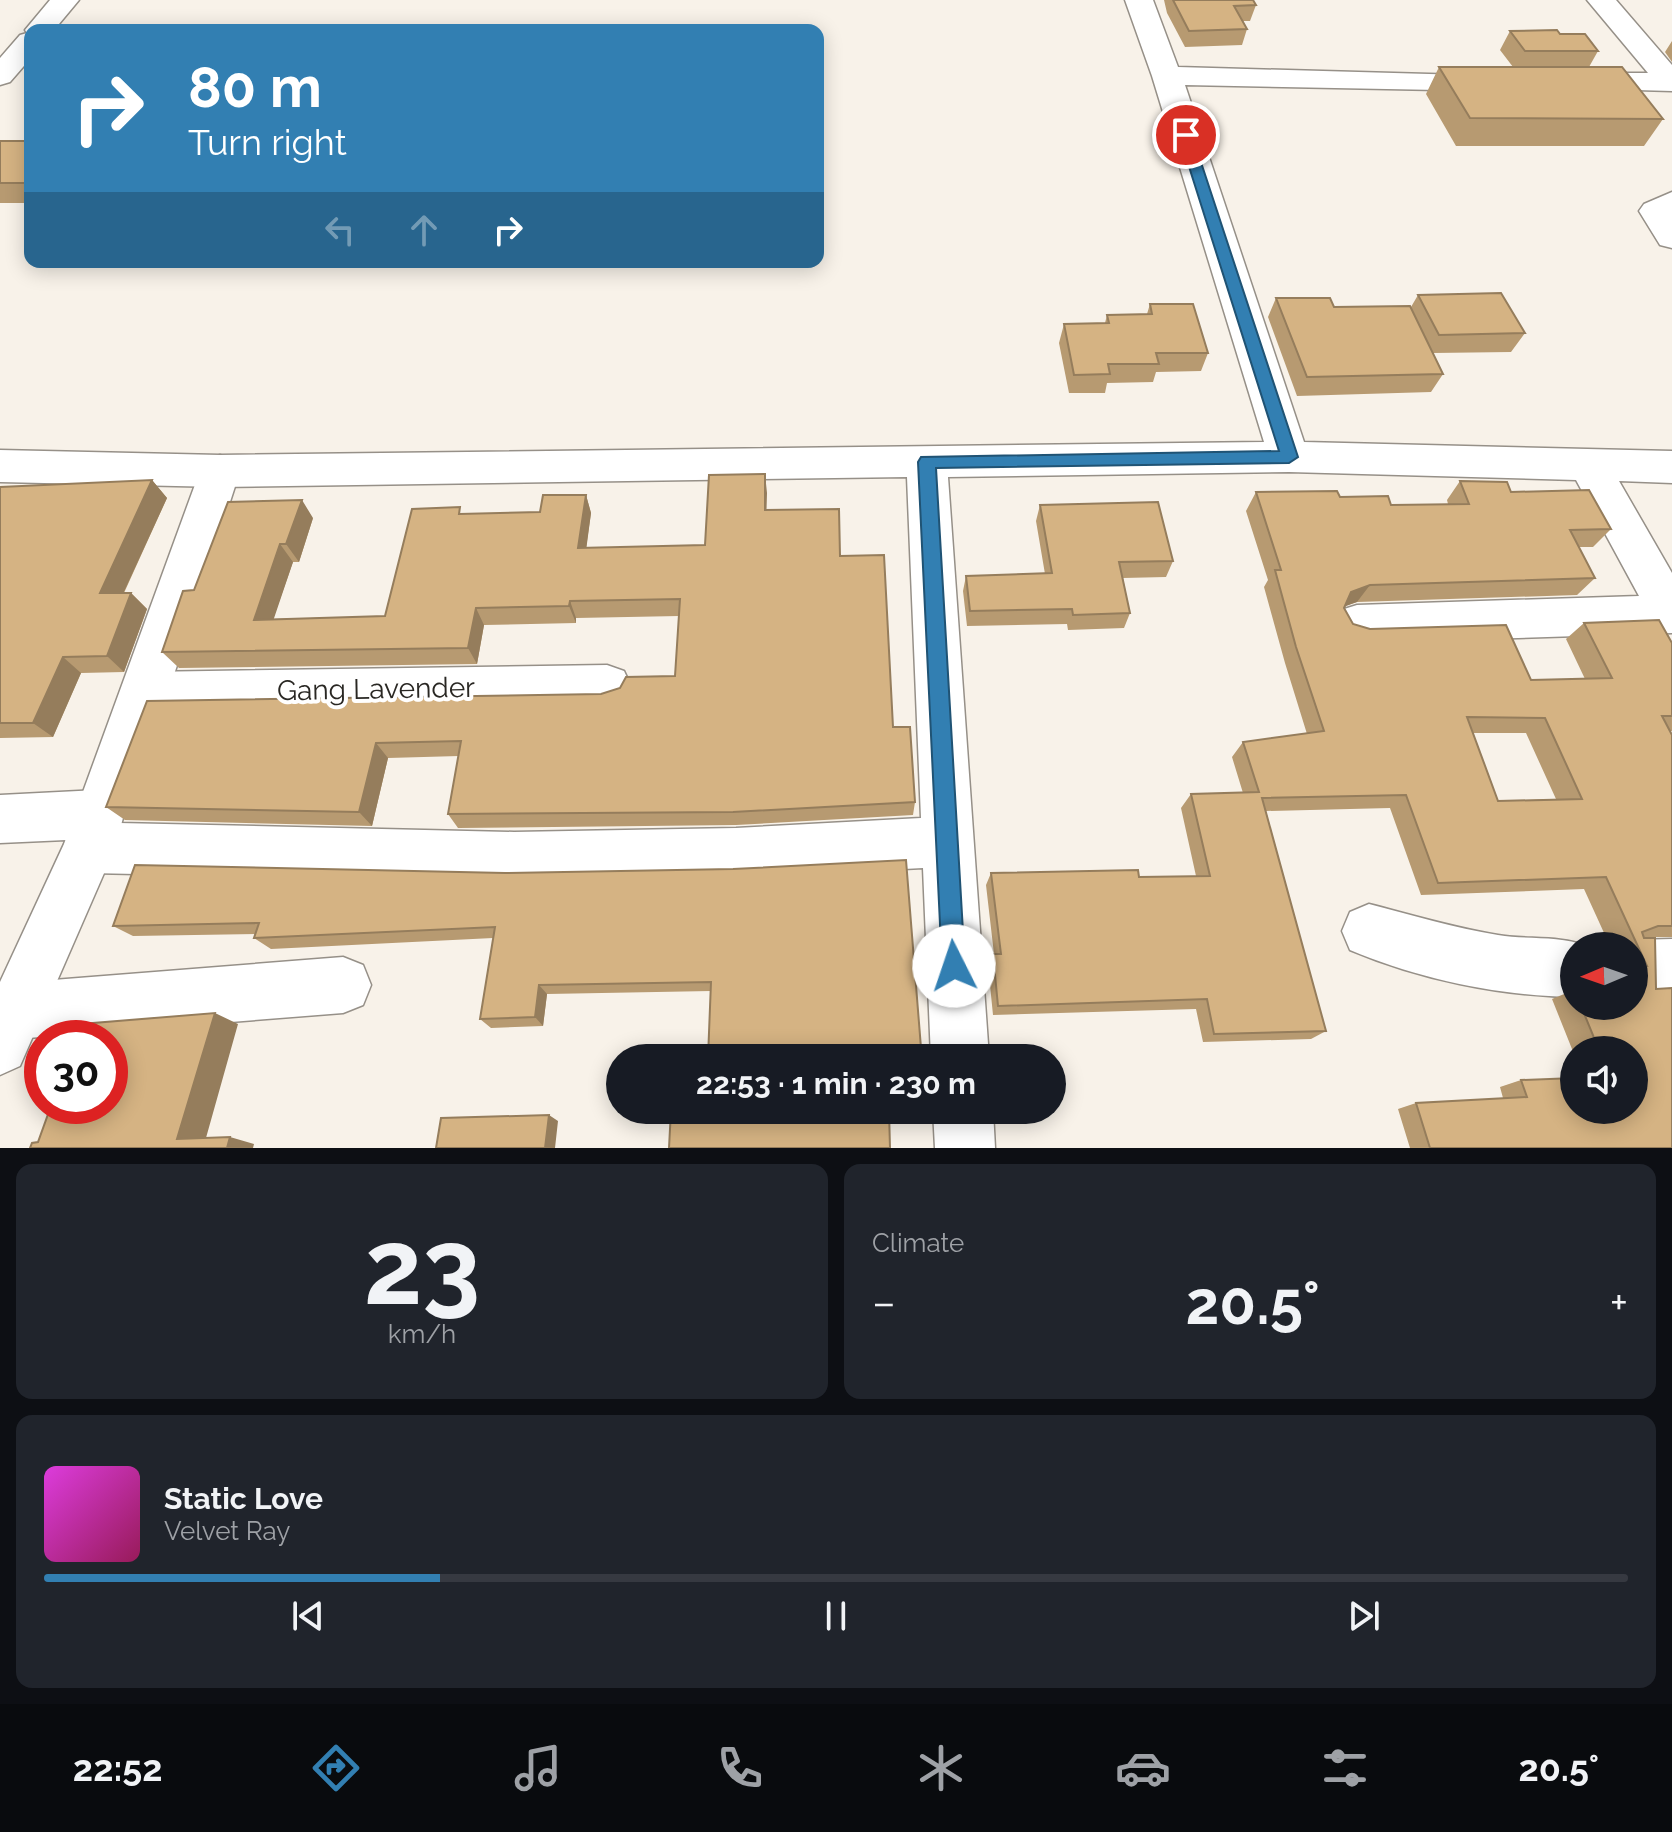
<!DOCTYPE html>
<meta charset="utf-8">
<style>
:root{--surface:#171b24;--page:#20242c;--text:#f1f3f6;--muted:#9ea1a6;--line:#363941;--accent:#327fb2}
body{margin:0;font-family:Raleway,sans-serif;background:var(--page);color:var(--text);height:100vh;display:flex;flex-direction:column;font-size:30px;white-space:nowrap}
*{box-sizing:border-box;margin:0}
p{font-size:26px;color:var(--muted)}
.icon{flex:none;width:44px;height:44px;fill:none;stroke:currentColor;stroke-width:2;stroke-linecap:round;stroke-linejoin:round}
.map{position:relative;height:1148px;overflow:hidden}
.drawer{display:flex;flex-direction:column;gap:16px;padding:16px;background:#0d0f14;flex:1}
.drawer>*{flex:none}
.guide{position:absolute;left:24px;top:24px;width:800px;height:244px;border-radius:16px;box-shadow:0 4px 20px #0003;background:#327fb2;color:#fff;overflow:hidden}
.needle{width:52px;rotate:268deg}
.controls{position:absolute;left:1560px;top:932px;display:grid;gap:16px}
.controls a{display:grid;place-items:center;width:88px;height:88px;border-radius:50%;background:var(--surface);box-shadow:0 4px 20px #0003;font-size:40px}
.speed{position:absolute;left:24px;top:1020px;display:flex;gap:16px;font-size:40px;font-weight:700;text-align:center}
.speed>*{display:grid;place-content:center;width:104px;height:104px;border-radius:50%;background:var(--surface);box-shadow:0 4px 20px #0003;line-height:1}
.speed .limit{border:12px solid #d22;background:#fff;color:#111}
.pin{position:absolute;display:grid;place-items:center;width:68px;height:68px;color:#fff;margin:-34px;border:4px solid #fff;border-radius:50%;box-shadow:0 2px 8px #0007}
.me{position:absolute;width:88px;margin:-44px;rotate:356deg;stroke-linejoin:round;filter:drop-shadow(0 0 6px #0008)}
.turn{display:flex;align-items:center;gap:28px;height:168px;padding:0 32px;font-size:36px}
.turn .icon{width:104px;height:104px;stroke-width:2.5}
.turn b{display:block;font-size:56px;line-height:68px}
.lanes{display:flex;align-items:center;height:76px;padding:0 32px;background:#0003;justify-content:center;gap:40px;direction:ltr}
.lanes .off{opacity:.35}
.big{font-size:60px;font-weight:700;line-height:1.1}
.drawer .tile{flex:1;display:flex;flex-direction:column;justify-content:center;gap:12px;min-width:0;padding:0 28px;border-radius:16px;background:var(--page)}
.drawer .dial{align-items:center;gap:0}
.dial b{font-size:104px;line-height:1}
.song{display:flex;align-items:center;gap:24px}
.cover{width:96px;height:96px;border-radius:12px;background:linear-gradient(135deg,hsl(300 70% 55%),hsl(330 70% 35%))}
.played{height:8px;border-radius:4px;background:linear-gradient(90deg,var(--accent) 25%,var(--line) 25%)}
.keys{display:flex;justify-content:space-around;direction:ltr}
.heat{display:flex;justify-content:space-between;align-items:center;font-size:44px;direction:ltr}
.drawer .tiles{flex:1;display:grid;gap:16px;grid-template-columns:1fr 1fr}
.tile:last-child{grid-column:span 2}
.trip{position:absolute;left:606px;top:1044px;width:460px;height:80px;border-radius:40px;background:var(--surface);box-shadow:0 4px 20px #0003;font-weight:700;line-height:80px;text-align:center}
.dock{display:flex;height:128px;justify-content:space-around;align-items:center;background:#090b0e;color:var(--muted)}
.dock .icon{width:56px;height:56px}
.dock .on{color:var(--accent)}
.dock b{font-size:36px;color:var(--text)}
.map>svg:first-child{display:block}
.lines{fill:none;stroke-linecap:round;stroke-linejoin:round}
.street-casing{stroke:#969088;stroke-width:3}
.secondary-casing{stroke:#969088;stroke-width:3}
.street{fill:#fff;fill-rule:evenodd}
.secondary{fill:#fff;fill-rule:evenodd}
.wall{fill:#b79a71;fill-rule:evenodd}
.shaded-wall{fill:#957d5c}
.building{fill:#d5b383;stroke:#957d5c;stroke-width:2;fill-rule:evenodd}
.route{fill:#327fb2;stroke:#205374;stroke-width:2}
.labels{text-anchor:middle;dominant-baseline:central;stroke-width:8;stroke-linejoin:round;paint-order:stroke}
.street-label{font-size:28px;fill:#292723;stroke:#fff}
</style>
<div class="map">
<svg width="1672" height="1148" viewBox="0 0 1672 1148">
<rect width="100%" height="100%" fill="#f8f2e9"/>
<g class="lines">
<!-- street casing -->
<g class="street-casing">
<path id="street" d="M 50,0 L 79,0 L 54,30 L 30,30 L 30,59 L 10,82 L 0,85 L 0,58 L 20,35 L 27,33 L 25,30 Z
M 1125,0 L 1153,0 L 1178,67 L 1500,76 L 1505,82 L 1500,88 L 1490,91 L 1185,85 L 1304,442 L 1672,451 L 1672,483 L 1619,481 L 1672,573 L 1672,633 L 1357,643 L 1341,638 L 1334,624 L 1341,610 L 1357,605 L 1639,596 L 1576,480 L 1289,472 L 948,477 L 989,1058 L 931,1058 L 923,868 L 736,878 L 514,882 L 89,873 L 71,866 L 63,848 L 66,840 L 0,843 L 0,795 L 98,790 L 116,797 L 124,814 L 119,823 L 514,832 L 736,828 L 921,818 L 907,477 L 220,487 L 0,482 L 0,450 L 220,455 L 1264,442 L 1152,76 Z
M 1587,0 L 1616,0 L 1672,65 L 1672,91 L 1564,88 L 1559,82 L 1564,76 L 1574,73 L 1648,73 Z
M 1672,192 L 1672,248 L 1660,245 L 1639,211 L 1644,204 Z
M 607,665 L 624,671 L 631,686 L 624,701 L 607,707 L 144,714 L 127,708 L 120,693 L 127,678 L 144,672 Z
M 1369,904 C 1412,915 1454,928 1498,935 C 1526,940 1560,935 1586,946 L 1574,946 L 1574,997 C 1499,996 1419,979 1350,950 L 1342,931 L 1350,912 Z
M 1672,939 L 1672,995 L 1634,996 L 1634,946 L 1620,946 L 1634,940 Z
M 343,957 L 363,965 L 371,985 L 363,1005 L 343,1013 L 15,1039 L 0,1033 L 0,989 L 15,983 Z
M 933,1110 L 993,1110 L 995,1148 L 935,1148 Z"/>
</g>
<!-- secondary casing -->
<g class="secondary-casing">
<path id="secondary" d="M 220,455 L 234,460 L 240,471 L 168,693 L 124,814 L 115,848 L 20,1066 L 0,1075 L 0,982 L 64,844 L 200,471 L 206,460 Z"/>
</g>
<!-- street -->
<use href="#street" class="street"/>
<!-- secondary -->
<use href="#secondary" class="secondary"/>
</g>
<!-- wall -->
<path class="wall" d="M 1164,0 L 1253,0 L 1256,5 L 1250,21 L 1243,21 L 1247,29 L 1242,45 L 1185,47 L 1167,13 Z
M 1510,31 L 1598,51 L 1589,67 L 1663,119 L 1644,146 L 1456,146 L 1426,94 L 1439,67 L 1513,67 L 1500,50 Z
M 1672,41 L 1672,62 L 1665,52 Z
M 0,141 L 30,141 L 30,203 L 0,203 Z
M 1418,295 L 1525,333 L 1511,352 L 1433,353 L 1443,374 L 1431,392 L 1297,396 L 1268,317 L 1276,298 L 1334,307 L 1411,307 Z
M 1150,304 L 1208,353 L 1201,371 L 1156,372 L 1153,382 L 1107,383 L 1105,393 L 1069,393 L 1059,343 L 1064,324 L 1105,323 L 1107,315 L 1147,314 Z
M 765,474 L 766,510 L 840,556 L 915,802 L 913,815 L 736,825 L 458,828 L 448,814 L 459,756 L 388,758 L 372,826 L 125,820 L 106,807 L 147,701 L 601,694 L 675,676 L 679,616 L 576,618 L 576,623 L 484,625 L 477,664 L 179,668 L 162,652 L 194,590 L 313,518 L 299,562 L 293,562 L 273,619 L 385,616 L 463,514 L 540,512 L 586,495 L 591,513 L 586,548 L 705,545 Z
M 152,480 L 167,498 L 124,593 L 131,593 L 147,609 L 124,672 L 81,673 L 53,737 L 0,738 L 0,487 Z
M 1460,481 L 1511,492 L 1611,529 L 1593,547 L 1579,547 L 1595,578 L 1577,595 L 1357,602 L 1344,606 L 1344,608 L 1353,624 L 1531,680 L 1585,679 L 1566,639 L 1584,623 L 1672,643 L 1672,731 L 1670,731 L 1672,735 L 1672,937 L 1643,937 L 1656,989 L 1672,1148 L 1410,1148 L 1398,1109 L 1416,1103 L 1503,1098 L 1500,1087 L 1521,1080 L 1634,1110 L 1634,1050 L 1574,1050 L 1574,1054 L 1552,999 L 1574,990 L 1574,1006 L 1634,1006 L 1634,946 L 1610,946 L 1584,889 L 1421,895 L 1390,808 L 1266,811 L 1326,1031 L 1311,1039 L 1203,1042 L 1196,1009 L 993,1015 L 988,965 L 993,954 L 994,954 L 986,885 L 991,873 L 1139,877 L 1196,876 L 1181,808 L 1191,794 L 1243,793 L 1232,757 L 1243,742 L 1307,734 L 1285,663 L 1264,587 L 1268,580 L 1246,511 L 1256,492 L 1340,497 L 1391,505 L 1448,504 L 1447,500 ZM 1473,733 L 1526,733 L 1556,799 L 1498,801 Z
M 1040,505 L 1173,561 L 1166,577 L 1123,578 L 1130,613 L 1124,628 L 1068,630 L 1067,624 L 967,626 L 963,591 L 966,576 L 1045,574 L 1036,521 Z
M 505,873 L 921,1048 L 918,1055 L 886,1056 L 711,991 L 547,994 L 543,1026 L 491,1028 L 480,1019 L 493,938 L 271,949 L 254,938 L 256,934 L 133,936 L 113,926 Z"/>
<!-- shaded-wall -->
<path class="shaded-wall" d="M 765,474 L 767,493 L 766,528 L 765,510 Z
M 152,480 L 167,498 L 116,609 L 100,593 Z
M 586,495 L 591,513 L 584,566 L 578,548 Z
M 302,500 L 313,518 L 299,562 L 286,544 Z
M 280,544 L 293,562 L 268,636 L 254,620 Z
M 1370,585 L 1357,602 L 1338,609 L 1351,592 Z
M 131,593 L 147,609 L 124,672 L 107,656 Z
M 570,601 L 576,618 L 576,623 L 569,606 Z
M 476,608 L 484,625 L 477,664 L 468,648 Z
M 63,657 L 81,673 L 53,737 L 33,723 Z
M 376,743 L 388,758 L 372,826 L 359,812 Z
M 539,985 L 547,994 L 543,1026 L 535,1017 Z
M 215,1013 L 238,1024 L 204,1145 L 177,1139 Z
M 549,1115 L 558,1121 L 555,1148 L 545,1148 Z
M 230,1137 L 254,1144 L 253,1148 L 227,1148 Z"/>
<!-- building -->
<path class="building" d="M 1173,0 L 1253,0 L 1256,5 L 1234,6 L 1247,29 L 1189,31 Z
M 1557,30 L 1560,34 L 1585,34 L 1598,51 L 1525,51 L 1510,31 Z
M 1439,67 L 1622,67 L 1663,119 L 1470,118 Z
M 0,141 L 30,141 L 30,183 L 0,183 Z
M 1501,293 L 1525,333 L 1439,335 L 1418,295 Z
M 1276,298 L 1330,298 L 1334,307 L 1410,306 L 1443,374 L 1307,377 Z
M 1150,304 L 1193,304 L 1208,353 L 1156,353 L 1159,364 L 1108,364 L 1110,374 L 1074,375 L 1064,324 L 1109,323 L 1107,315 L 1152,314 Z
M 765,474 L 765,510 L 839,509 L 840,556 L 884,555 L 893,727 L 910,727 L 915,802 L 733,812 L 448,814 L 461,741 L 376,743 L 359,812 L 106,807 L 147,701 L 601,694 L 620,688 L 626,677 L 675,676 L 680,599 L 570,601 L 569,606 L 476,608 L 468,648 L 162,652 L 183,591 L 194,590 L 228,502 L 302,500 L 286,544 L 280,544 L 254,620 L 385,616 L 412,509 L 460,507 L 459,514 L 540,512 L 543,495 L 586,495 L 578,548 L 705,545 L 709,475 Z
M 152,480 L 100,593 L 131,593 L 107,656 L 63,657 L 33,723 L 0,723 L 0,487 Z
M 1460,481 L 1507,482 L 1511,492 L 1589,490 L 1611,529 L 1570,530 L 1595,578 L 1370,585 L 1351,592 L 1344,608 L 1353,624 L 1370,629 L 1506,625 L 1531,680 L 1612,678 L 1584,623 L 1659,620 L 1672,643 L 1672,716 L 1662,716 L 1672,735 L 1672,926 L 1658,926 L 1642,932 L 1644,938 L 1655,938 L 1656,989 L 1672,988 L 1672,1148 L 1430,1148 L 1416,1103 L 1527,1097 L 1521,1080 L 1574,1078 L 1574,1110 L 1634,1110 L 1634,1050 L 1599,1050 L 1581,1006 L 1634,1006 L 1634,966 L 1647,966 L 1606,877 L 1438,883 L 1406,795 L 1262,798 L 1326,1031 L 1214,1034 L 1207,999 L 998,1006 L 993,954 L 1001,954 L 991,873 L 1138,870 L 1139,877 L 1210,876 L 1191,794 L 1259,792 L 1243,742 L 1324,731 L 1296,647 L 1275,570 L 1281,570 L 1256,492 L 1337,491 L 1340,497 L 1388,496 L 1391,505 L 1469,504 ZM 1467,717 L 1545,718 L 1582,799 L 1498,801 Z
M 1158,502 L 1173,561 L 1119,562 L 1130,613 L 1073,615 L 1072,609 L 970,611 L 966,576 L 1052,573 L 1040,505 Z
M 906,860 L 921,1048 L 886,1049 L 887,1058 L 708,1058 L 711,982 L 539,985 L 535,1017 L 480,1019 L 495,927 L 254,938 L 259,923 L 113,926 L 135,865 L 505,873 L 733,869 Z
M 215,1013 L 177,1139 L 230,1137 L 227,1148 L 30,1148 L 32,1143 L 38,1142 L 51,1106 L 110,1106 L 110,1038 L 76,1038 L 81,1024 Z
M 671,1110 L 889,1110 L 890,1148 L 669,1148 Z
M 549,1115 L 545,1148 L 436,1148 L 441,1118 Z"/>
<!-- route -->
<path class="route" d="M 1181,132 L 1192,135 L 1298,457 L 1289,463 L 936,468 L 965,966 L 962,974 L 954,977 L 945,974 L 942,966 L 918,462 L 921,457 L 1279,451 L 1179,135 Z"/>
<g class="labels">
<!-- street labels -->
<g class="street-label">
<text transform="translate(376 689) rotate(-1)">Gang Lavender</text>
</g>
</g>
</svg>
<div class="controls">
<a><svg class="needle" viewBox="-14 -14 28 28"><path d="M0-13l5 13h-10z" fill="#e53935"/><path d="M0 13l5-13h-10z" fill="#9ea1a6"/></svg></a>
<a><svg class="icon" aria-label="sound" viewBox="0 0 24 24"><path d="M4 9h4l5-4v14l-5-4H4zM17 9q2 3 0 6"/></svg></a>
</div>
<div class="speed"><div class="limit">30</div></div>
<div class="pin" style="left:1186px;top:135px;background:#d93025"><svg class="icon" aria-label="arrive" viewBox="0 0 24 24"><path d="M6 21V4h12l-3 4 3 4H6"/></svg></div>
<svg class="me" style="left:954px;top:966px" viewBox="-20 -20 40 40"><circle r="19" fill="#fff"/><path d="M0-13L10 11 0 6-10 11z" fill="#327fb2"/></svg>
<div class="trip">22:53 · 1 min · 230 m</div>
<div class="guide">
<div class="turn"><svg class="icon" aria-label="right" viewBox="0 0 24 24"><path d="M7 20v-9h11M14 6l5 5-5 5"/></svg><div><b>80 m</b>Turn right</div></div>
<div class="lanes"><svg class="icon off" aria-label="left" viewBox="0 0 24 24"><path d="M17 20v-9H6M10 6l-5 5 5 5"/></svg><svg class="icon off" aria-label="ahead" viewBox="0 0 24 24"><path d="M12 20V5M6 11l6-6 6 6"/></svg><svg class="icon" aria-label="right" viewBox="0 0 24 24"><path d="M7 20v-9h11M14 6l5 5-5 5"/></svg></div>
</div>
</div>
<section class="drawer">
<div class="tiles">
<div class="tile dial"><b>23</b><p>km/h</p></div>
<div class="tile"><p>Climate</p>
<div class="heat"><a>−</a><b class="big">20.5°</b><a>+</a></div>
</div>
<div class="tile">
<div class="song"><i class="cover"></i><div><b>Static Love</b><p>Velvet Ray</p></div></div>
<div class="played"></div>
<div class="keys"><svg class="icon" aria-label="previous" viewBox="0 0 24 24"><path d="M18 5L8 12l10 7zM5 5v14"/></svg><svg class="icon" aria-label="pause" viewBox="0 0 24 24"><path d="M8 5v14M16 5v14"/></svg><svg class="icon" aria-label="next" viewBox="0 0 24 24"><path d="M6 5l10 7-10 7zM19 5v14"/></svg></div>
</div>
</div>
</section>
<nav class="dock">
<b>22:52</b>
<svg class="icon on" aria-label="directions" viewBox="0 0 24 24"><path d="M12 3l9 9-9 9-9-9zM9 14v-3h6M13 9l2 2-2 2"/></svg>
<svg class="icon" aria-label="music" viewBox="0 0 24 24"><path d="M9 18V5l10-2v13"/><circle cx="6" cy="18" r="3"/><circle cx="16" cy="16" r="3"/></svg>
<svg class="icon" aria-label="phone" viewBox="0 0 24 24"><path d="M5 4h4l2 5-3 2q2 4 5 5l2-3 5 2v4C11 20 4 13 5 4z"/></svg>
<svg class="icon" aria-label="climate" viewBox="0 0 24 24"><path d="M12 3v18M4 7l16 10M4 17L20 7"/></svg>
<svg class="icon" aria-label="car" viewBox="0 0 24 24"><path d="M5 17H2v-5l4-1 3-4h7l3 4 3 1v5h-3M9 17h6M6 11h13"/><circle cx="7" cy="17" r="2"/><circle cx="17" cy="17" r="2"/></svg>
<svg class="icon" aria-label="filters" viewBox="0 0 24 24"><path d="M4 7h16M4 17h16"/><circle cx="9" cy="7" r="2"/><circle cx="15" cy="17" r="2"/></svg>
<b>20.5°</b>
</nav>
